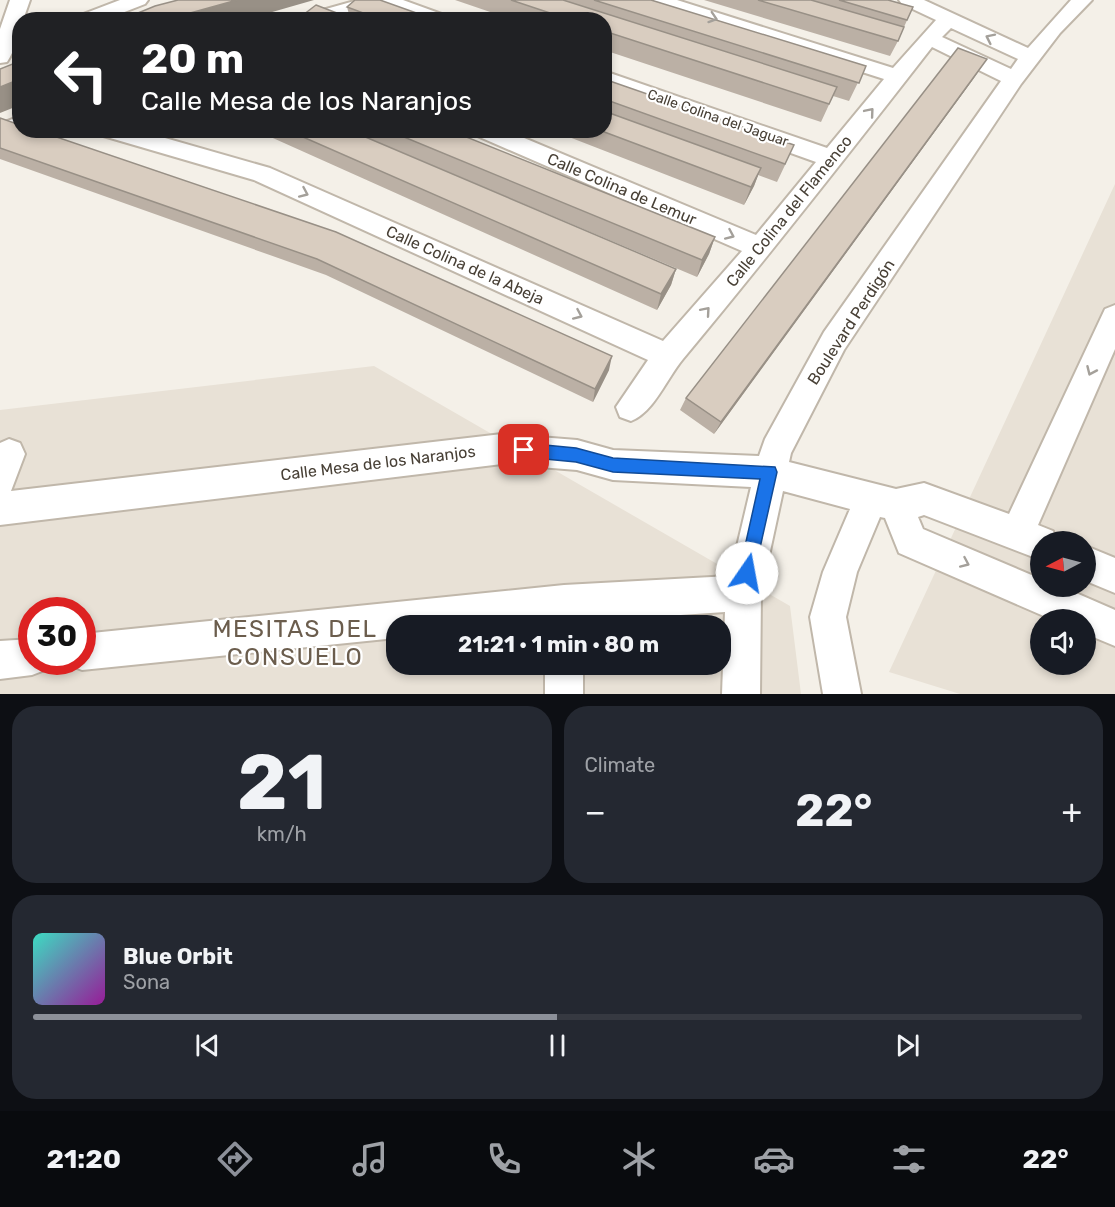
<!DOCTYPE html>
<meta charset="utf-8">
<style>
:root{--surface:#171b24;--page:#242831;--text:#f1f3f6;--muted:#9ea1a6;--line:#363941;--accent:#8c9099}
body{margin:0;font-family:Rubik,sans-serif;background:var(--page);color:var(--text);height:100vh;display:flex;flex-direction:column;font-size:22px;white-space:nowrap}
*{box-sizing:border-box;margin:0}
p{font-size:20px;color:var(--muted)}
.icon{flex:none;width:33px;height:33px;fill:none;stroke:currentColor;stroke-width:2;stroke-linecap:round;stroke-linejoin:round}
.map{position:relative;height:694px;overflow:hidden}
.details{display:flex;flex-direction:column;gap:12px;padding:12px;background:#0d0f14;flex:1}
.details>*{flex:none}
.top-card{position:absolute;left:12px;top:12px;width:600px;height:126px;border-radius:24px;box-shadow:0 3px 9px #0003;background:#202124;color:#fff;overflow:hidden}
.needle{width:39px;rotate:264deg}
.fabs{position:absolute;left:1030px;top:531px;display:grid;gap:12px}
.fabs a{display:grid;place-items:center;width:66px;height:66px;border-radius:50%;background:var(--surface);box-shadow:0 3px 9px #0003;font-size:30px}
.speed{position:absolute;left:18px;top:597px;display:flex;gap:12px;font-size:30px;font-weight:700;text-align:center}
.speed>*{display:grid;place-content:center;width:78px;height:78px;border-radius:50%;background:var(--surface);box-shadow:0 3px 9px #0003;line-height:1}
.speed .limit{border:9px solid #d22;background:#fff;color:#111}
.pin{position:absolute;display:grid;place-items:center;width:51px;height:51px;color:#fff;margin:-26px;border-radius:12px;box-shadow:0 3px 9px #0006}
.me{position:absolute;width:66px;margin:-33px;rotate:12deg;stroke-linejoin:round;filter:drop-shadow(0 0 4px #0008)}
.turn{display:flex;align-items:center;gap:21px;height:126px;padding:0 30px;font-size:27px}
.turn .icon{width:78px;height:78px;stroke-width:2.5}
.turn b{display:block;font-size:42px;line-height:51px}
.big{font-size:45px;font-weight:700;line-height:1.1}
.details .card{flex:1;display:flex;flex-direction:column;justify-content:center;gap:9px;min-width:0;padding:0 21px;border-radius:24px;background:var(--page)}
.details .dial{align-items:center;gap:0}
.dial b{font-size:78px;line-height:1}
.song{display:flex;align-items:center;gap:18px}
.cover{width:72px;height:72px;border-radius:9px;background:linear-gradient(135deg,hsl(170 70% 55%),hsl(300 70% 35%))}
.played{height:6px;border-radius:3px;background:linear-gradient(90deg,var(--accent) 50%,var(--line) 50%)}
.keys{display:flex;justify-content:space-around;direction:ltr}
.heat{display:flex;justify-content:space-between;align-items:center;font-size:33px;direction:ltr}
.details .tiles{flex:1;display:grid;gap:12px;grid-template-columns:1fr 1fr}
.card:last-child{grid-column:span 2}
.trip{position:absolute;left:386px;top:615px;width:345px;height:60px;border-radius:24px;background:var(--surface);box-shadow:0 3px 9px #0003;font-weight:700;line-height:60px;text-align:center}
.dock{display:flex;height:96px;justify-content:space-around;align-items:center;background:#090b0e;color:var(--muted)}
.dock .icon{width:42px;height:42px}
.dock .on{color:var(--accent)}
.dock b{font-size:27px;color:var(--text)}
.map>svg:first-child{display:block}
.residential{fill:#e8e1d6;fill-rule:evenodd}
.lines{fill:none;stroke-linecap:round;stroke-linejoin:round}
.street-casing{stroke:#c0b7aa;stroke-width:4}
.street{fill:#fff;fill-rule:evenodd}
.wall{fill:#bbb0a5}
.shaded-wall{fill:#989086}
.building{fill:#d9cdc0;stroke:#989086;stroke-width:1.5}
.oneway{stroke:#a4a09a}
.route{fill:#1a73e8;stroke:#114b97;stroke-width:1.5}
.labels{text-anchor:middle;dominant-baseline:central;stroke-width:4.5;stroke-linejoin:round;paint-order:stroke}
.far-street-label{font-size:14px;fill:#484036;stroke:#fff}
.street-label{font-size:16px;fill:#484036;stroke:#fff}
.near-quarter-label{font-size:24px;letter-spacing:1.5px;fill:#6b5d4d;stroke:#fff}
</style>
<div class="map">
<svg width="1115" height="694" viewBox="0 0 1115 694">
<rect width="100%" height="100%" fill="#f4f0e8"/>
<!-- residential -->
<path class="residential" d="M 1115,184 L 1115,694 L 960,694 L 889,672 ZM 1041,542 L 1086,542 L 1086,586 L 1041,586 ZM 1041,620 L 1086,620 L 1086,664 L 1041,664 Z
M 374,366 L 790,606 L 801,694 L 0,694 L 0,410 ZM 32,610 L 82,610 L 82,662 L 32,662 ZM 396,626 L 720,626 L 720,664 L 396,664 Z"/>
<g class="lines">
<!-- street casing -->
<g class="street-casing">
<path id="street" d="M 10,0 L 30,0 L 23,20 L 20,20 C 20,33 15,50 7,62 L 0,63 L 0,29 Z
M 120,0 L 148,0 L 145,4 L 104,20 L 76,20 L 78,16 Z
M 358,0 L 403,0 L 447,16 L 449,20 L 420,20 L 382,5 L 331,20 L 299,20 L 301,16 Z
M 647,0 L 677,0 L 893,68 L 936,20 L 902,4 L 899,0 L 924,0 L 1028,48 L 1071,0 L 1092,0 L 1060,33 L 1021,84 L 844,350 L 791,453 L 789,462 L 896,489 L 924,483 L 1009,514 L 1105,309 L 1115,305 L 1115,349 L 1038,525 L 1053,531 L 1057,542 L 1041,542 L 1041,560 L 924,515 L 918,517 L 923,529 L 1041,579 L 1041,586 L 1060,586 L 1115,610 L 1115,646 L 1086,634 L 1086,620 L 1053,620 L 899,553 L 885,518 L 880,517 L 857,572 L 846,617 L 861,694 L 823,694 L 810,617 L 823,572 L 850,509 L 783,491 L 761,593 L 760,694 L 722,694 L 725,612 L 518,626 L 396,626 L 396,638 L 82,670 L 69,665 L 68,662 L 82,662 L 82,634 L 564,585 L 730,576 L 751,487 L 613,480 L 577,470 L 502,464 L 0,525 L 0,443 L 9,439 L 20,443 L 25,454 L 11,491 L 502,434 L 577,440 L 613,450 L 759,456 L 765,439 L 824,332 L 1001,81 L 932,47 C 851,151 768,257 683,359 C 667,378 654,412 631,421 L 620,417 L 616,407 L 648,360 L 254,180 L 100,135 L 97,130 L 137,130 L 270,168 L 663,341 L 742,251 L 475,135 L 472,130 L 505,130 L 756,235 L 816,162 L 604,86 L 604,71 L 827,148 L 884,79 L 650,4 ZM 951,28 L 1018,59 L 1011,69 L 942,37 Z
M 20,116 L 20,130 L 26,130 L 0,141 L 0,124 Z
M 1086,546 L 1115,558 L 1115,593 L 1086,581 Z
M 32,639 L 32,662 L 49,662 L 45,670 L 32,675 L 0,679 L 0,641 Z
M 545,664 L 583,664 L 583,694 L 545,694 Z"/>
</g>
<!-- street -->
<use href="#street" class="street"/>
</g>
<!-- wall -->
<path class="wall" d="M 455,0 L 651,0 L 866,66 L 849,101 L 833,96 L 821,122 L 604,50 L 604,20 L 514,20 Z
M 704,0 L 888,0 L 913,7 L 904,27 L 898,41 L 890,56 Z
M 347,7 L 436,20 L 300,20 L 299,18 L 350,18 Z
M 974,78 L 714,434 L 680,410 L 686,398 Z
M 604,79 L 786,163 L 777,182 L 758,175 L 754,186 L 744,205 L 551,130 L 604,130 Z
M 0,118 L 609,370 L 593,402 L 326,275 L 0,159 Z
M 255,130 L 349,130 L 676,269 L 671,285 L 657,310 Z
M 349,130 L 449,130 L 715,237 L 709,254 L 697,277 Z"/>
<!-- shaded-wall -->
<path class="shaded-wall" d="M 237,0 L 314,0 L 244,20 L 165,20 Z
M 987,59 L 974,78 L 714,434 L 721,422 Z
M 20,79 L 20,105 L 0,113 L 0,87 Z
M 761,168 L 754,186 L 744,205 L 751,187 Z
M 715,237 L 709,254 L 697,277 L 702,260 Z
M 676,269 L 671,285 L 657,310 L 661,294 Z
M 612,356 L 609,370 L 593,402 L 595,389 Z"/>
<!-- building -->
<path class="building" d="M 178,0 L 237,0 L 165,20 L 121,20 L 155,6 Z
M 355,0 L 380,0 L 436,20 L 382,20 L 347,7 Z
M 511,0 L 563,0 L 837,87 L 829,104 L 604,31 L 604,20 L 571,20 Z
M 594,0 L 651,0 L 866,66 L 859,83 Z
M 758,0 L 811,0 L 904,27 L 898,41 Z
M 839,0 L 888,0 L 913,7 L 907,20 Z
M 316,5 L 355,20 L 304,20 L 299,18 Z
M 958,48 L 987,59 L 721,422 L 686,398 Z
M 20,61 L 20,79 L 0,87 L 0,69 Z
M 604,79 L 794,145 L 785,164 L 604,99 Z
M 604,111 L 761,168 L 751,187 L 599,130 L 604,130 Z
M 0,118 L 20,125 L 20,130 L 36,130 L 336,232 L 612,356 L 595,389 L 317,259 L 0,148 Z
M 287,130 L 349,130 L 676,269 L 661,294 Z
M 387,130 L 449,130 L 715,237 L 702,260 Z"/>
<!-- one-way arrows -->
<defs><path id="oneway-chevron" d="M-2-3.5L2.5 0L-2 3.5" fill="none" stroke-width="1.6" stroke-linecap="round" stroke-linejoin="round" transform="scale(1.5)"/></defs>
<g class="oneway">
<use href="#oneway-chevron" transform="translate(713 18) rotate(18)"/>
<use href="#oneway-chevron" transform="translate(990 38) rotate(-154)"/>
<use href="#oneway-chevron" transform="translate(870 112) rotate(-50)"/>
<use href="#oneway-chevron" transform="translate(304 193) rotate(24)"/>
<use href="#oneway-chevron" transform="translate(730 235) rotate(24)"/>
<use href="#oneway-chevron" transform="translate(706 311) rotate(-49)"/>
<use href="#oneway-chevron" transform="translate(578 315) rotate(24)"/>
<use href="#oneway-chevron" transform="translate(1091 371) rotate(114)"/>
<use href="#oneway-chevron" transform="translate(965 563) rotate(24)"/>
</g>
<!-- route -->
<path class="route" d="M 524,443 L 576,448 L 613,458 L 775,467 L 777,472 L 753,579 L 747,581 L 741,579 L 739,573 L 760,479 L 613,472 L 576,462 L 524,457 L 519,455 L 517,450 L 519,445 Z"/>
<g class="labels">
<!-- far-street labels -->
<g class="far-street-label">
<text transform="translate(718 118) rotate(19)">Calle Colina del Jaguar</text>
</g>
<!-- street labels -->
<g class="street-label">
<text transform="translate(622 189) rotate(23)">Calle Colina de Lemur</text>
<text transform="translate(789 211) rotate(-51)">Calle Colina del Flamenco</text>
<text transform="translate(465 265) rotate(24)">Calle Colina de la Abeja</text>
<text transform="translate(851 322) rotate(-57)">Boulevard Perdigón</text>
<text transform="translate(378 463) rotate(-7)">Calle Mesa de los Naranjos</text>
</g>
<!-- near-quarter labels -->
<g class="near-quarter-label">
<text x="295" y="629">MESITAS DEL<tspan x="295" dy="28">CONSUELO</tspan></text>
</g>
</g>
</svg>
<div class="fabs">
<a><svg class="needle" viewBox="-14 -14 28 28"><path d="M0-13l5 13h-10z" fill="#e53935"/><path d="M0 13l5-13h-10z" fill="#9ea1a6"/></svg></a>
<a><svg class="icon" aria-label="sound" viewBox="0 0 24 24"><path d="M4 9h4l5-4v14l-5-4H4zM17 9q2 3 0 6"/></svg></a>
</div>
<div class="speed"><div class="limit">30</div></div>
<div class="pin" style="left:524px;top:450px;background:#d93025"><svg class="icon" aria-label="arrive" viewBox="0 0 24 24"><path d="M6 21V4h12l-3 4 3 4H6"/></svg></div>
<svg class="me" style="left:747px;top:573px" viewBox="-20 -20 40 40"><circle r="19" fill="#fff"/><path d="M0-13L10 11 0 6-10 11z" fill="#1a73e8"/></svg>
<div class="trip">21:21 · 1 min · 80 m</div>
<div class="top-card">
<div class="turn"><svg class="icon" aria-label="left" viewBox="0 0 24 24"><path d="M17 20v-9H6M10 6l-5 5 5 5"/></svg><div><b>20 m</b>Calle Mesa de los Naranjos</div></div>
</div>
</div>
<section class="details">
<div class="tiles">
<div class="card dial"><b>21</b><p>km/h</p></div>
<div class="card"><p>Climate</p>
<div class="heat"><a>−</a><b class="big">22°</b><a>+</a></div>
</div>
<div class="card">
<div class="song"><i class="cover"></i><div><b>Blue Orbit</b><p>Sona</p></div></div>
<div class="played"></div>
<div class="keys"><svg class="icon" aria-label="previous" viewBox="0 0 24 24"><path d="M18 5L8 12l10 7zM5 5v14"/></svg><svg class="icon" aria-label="pause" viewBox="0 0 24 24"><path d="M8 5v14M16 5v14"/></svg><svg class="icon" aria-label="next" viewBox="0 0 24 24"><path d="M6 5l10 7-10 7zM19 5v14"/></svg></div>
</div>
</div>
</section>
<nav class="dock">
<b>21:20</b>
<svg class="icon on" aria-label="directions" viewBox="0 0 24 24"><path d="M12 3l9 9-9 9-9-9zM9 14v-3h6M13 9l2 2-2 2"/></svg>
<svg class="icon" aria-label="music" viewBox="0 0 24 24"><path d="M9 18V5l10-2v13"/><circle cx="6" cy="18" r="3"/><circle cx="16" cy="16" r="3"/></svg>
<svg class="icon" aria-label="phone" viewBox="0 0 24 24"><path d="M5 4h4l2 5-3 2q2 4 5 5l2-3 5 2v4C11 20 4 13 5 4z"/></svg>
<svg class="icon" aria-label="climate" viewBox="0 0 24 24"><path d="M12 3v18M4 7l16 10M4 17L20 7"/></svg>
<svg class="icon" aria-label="car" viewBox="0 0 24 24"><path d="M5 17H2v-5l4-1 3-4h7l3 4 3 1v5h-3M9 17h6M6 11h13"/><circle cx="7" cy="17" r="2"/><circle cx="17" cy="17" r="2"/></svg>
<svg class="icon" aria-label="filters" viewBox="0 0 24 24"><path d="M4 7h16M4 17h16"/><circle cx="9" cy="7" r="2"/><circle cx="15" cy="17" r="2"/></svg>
<b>22°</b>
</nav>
